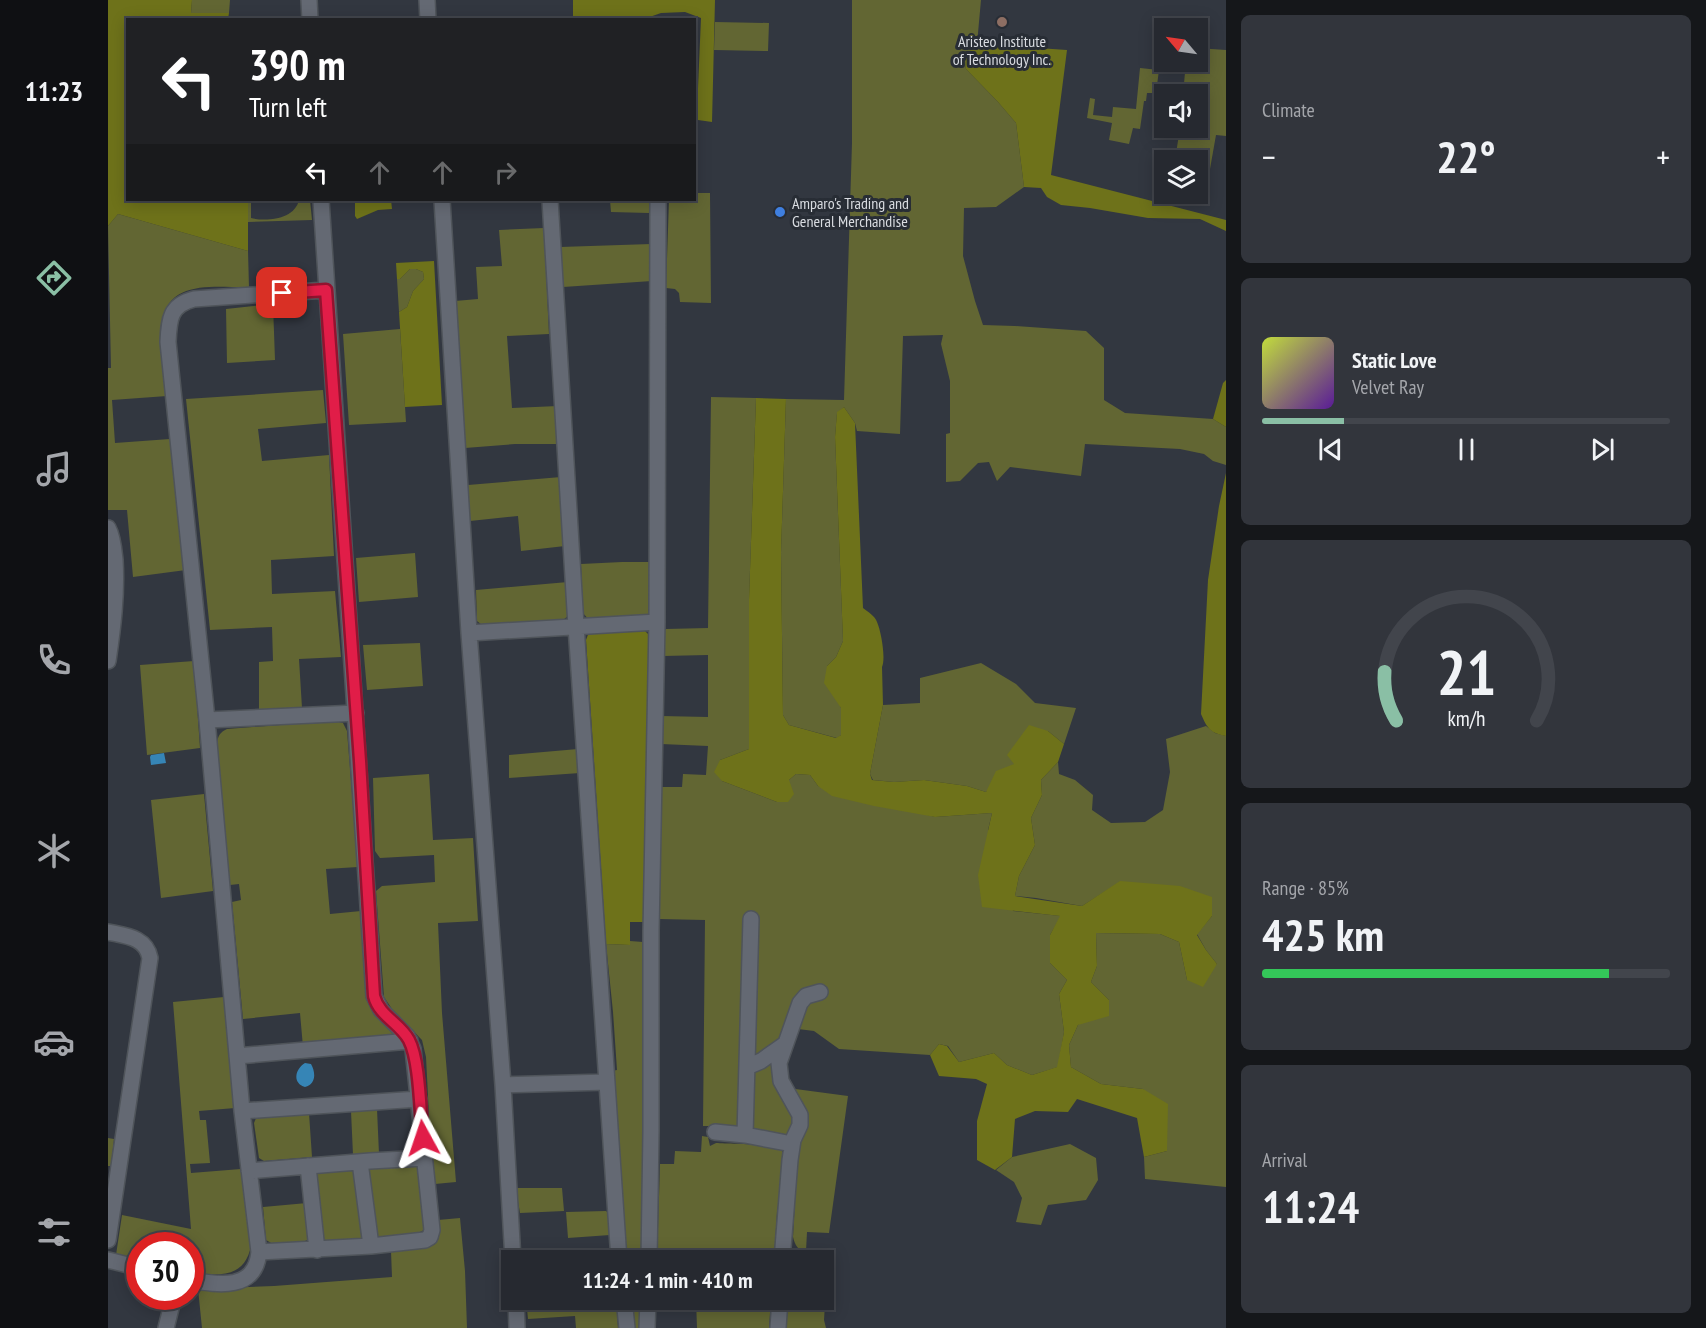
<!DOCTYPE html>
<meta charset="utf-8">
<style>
:root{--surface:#262930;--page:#32353c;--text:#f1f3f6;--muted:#a4a6ab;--line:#42454c;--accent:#8abfa5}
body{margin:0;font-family:"PT Sans Narrow",sans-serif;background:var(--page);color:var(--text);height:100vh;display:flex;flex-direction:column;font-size:22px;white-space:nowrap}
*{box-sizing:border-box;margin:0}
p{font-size:20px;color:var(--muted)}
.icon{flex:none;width:33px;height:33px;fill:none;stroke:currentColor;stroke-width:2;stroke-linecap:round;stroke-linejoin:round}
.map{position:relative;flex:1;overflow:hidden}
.details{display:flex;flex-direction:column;gap:15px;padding:15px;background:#15171a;width:480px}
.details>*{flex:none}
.hud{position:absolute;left:18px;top:18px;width:570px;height:183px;border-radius:0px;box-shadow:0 3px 15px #0003,0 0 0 2px var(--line);background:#202124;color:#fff;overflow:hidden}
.needle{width:39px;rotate:299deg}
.buttons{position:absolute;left:1046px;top:18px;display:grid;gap:12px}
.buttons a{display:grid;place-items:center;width:54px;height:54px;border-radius:0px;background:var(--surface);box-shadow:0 3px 15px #0003,0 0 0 2px var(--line);font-size:30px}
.speed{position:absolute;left:18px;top:1232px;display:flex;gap:12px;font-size:30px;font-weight:700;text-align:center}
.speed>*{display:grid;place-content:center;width:78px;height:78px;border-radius:50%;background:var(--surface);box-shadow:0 3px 15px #0003,0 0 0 2px var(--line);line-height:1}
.speed .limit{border:9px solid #d22;background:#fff;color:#111}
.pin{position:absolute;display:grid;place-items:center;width:51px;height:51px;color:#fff;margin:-26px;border-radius:12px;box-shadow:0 3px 9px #0006}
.me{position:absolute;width:66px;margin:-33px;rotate:355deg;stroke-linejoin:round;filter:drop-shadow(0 0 4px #0008)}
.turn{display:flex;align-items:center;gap:21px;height:126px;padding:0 24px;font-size:27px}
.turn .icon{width:78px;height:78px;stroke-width:2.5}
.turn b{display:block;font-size:42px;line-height:51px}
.lanes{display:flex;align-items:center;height:57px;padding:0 24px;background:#0003;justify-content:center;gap:30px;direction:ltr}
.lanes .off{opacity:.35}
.big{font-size:45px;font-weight:700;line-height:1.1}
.details .tile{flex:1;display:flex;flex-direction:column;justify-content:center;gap:9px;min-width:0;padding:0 21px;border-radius:9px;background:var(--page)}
.details .dial{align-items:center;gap:0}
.dial svg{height:156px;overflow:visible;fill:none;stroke:var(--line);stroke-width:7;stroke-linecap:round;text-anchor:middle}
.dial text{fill:var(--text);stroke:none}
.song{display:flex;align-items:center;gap:18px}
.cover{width:72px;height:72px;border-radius:9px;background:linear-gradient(135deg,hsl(70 70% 55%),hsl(270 70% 35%))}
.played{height:6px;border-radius:3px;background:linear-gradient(90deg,var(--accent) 20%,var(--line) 20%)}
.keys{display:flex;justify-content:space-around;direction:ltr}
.heat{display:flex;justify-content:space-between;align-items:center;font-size:33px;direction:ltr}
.charge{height:9px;border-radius:4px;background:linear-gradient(90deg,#34c759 85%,var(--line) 0)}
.trip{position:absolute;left:393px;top:1250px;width:333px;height:60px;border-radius:0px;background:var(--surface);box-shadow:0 3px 15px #0003,0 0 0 2px var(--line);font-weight:700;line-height:60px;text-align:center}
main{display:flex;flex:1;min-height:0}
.dock{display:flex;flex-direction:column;width:108px;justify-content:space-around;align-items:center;background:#0f1013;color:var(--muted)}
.dock .icon{width:42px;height:42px}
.dock .active{color:var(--accent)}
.dock b{font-size:27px;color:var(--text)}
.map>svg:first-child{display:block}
.green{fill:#626633}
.forest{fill:#6e721a}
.water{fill:#3685b6}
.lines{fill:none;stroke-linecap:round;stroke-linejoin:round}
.minor-casing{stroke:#4f545a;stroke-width:18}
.minor{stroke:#646973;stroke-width:15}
.route-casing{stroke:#92132f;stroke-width:15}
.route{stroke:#e11d48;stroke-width:10}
.education-dot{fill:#8d6e63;stroke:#282d35;stroke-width:2}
.shop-dot{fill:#3f7fe0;stroke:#282d35;stroke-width:2}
.labels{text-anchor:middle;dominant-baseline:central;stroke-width:6;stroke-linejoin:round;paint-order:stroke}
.poi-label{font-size:16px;fill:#d9dce1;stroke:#282d35}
</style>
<main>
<nav class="dock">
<b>11:23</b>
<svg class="icon active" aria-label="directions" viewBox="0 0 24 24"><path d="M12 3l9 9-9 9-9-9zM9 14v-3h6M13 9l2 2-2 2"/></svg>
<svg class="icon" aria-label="music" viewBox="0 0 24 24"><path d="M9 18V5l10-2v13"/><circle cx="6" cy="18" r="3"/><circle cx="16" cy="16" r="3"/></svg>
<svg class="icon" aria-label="phone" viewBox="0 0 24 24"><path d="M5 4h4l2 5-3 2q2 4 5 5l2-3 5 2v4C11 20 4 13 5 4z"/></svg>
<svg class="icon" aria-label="climate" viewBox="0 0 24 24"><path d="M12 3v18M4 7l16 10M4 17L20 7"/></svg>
<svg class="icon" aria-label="car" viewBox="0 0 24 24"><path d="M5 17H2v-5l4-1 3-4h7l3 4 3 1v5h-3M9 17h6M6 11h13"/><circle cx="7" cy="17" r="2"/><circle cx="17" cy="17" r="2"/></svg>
<svg class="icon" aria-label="filters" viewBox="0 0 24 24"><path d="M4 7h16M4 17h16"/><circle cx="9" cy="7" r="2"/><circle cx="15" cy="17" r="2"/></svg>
</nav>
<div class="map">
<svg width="1118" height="1328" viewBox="0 0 1118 1328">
<rect width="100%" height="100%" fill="#323740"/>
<!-- green -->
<path class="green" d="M 84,0 L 122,0 L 121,13 L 83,13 Z
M 744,0 L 873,0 L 869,44 C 861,49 856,61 858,69 L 890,102 L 908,123 L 916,187 L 888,207 L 856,208 L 855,256 L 867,301 L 875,325 L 907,326 L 978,331 L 996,348 L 996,400 L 1017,413 L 1105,419 L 1118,427 L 1118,465 L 1105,461 L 1096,454 L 1072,449 L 977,444 L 973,476 L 902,467 L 889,481 L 881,462 L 870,463 L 852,481 L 838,482 L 838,434 L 842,433 L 842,381 L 833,344 L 835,335 L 795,336 L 792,434 L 749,431 L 747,423 L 736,407 L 729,413 L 727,437 L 735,641 L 728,657 L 719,666 L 733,708 L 733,735 L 729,738 L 681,725 L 675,715 L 673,553 L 678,399 L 736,400 L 744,143 Z
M 1047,18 L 1061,19 L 1060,28 L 1056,28 L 1056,36 L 1045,34 Z
M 607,22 L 661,23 L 660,51 L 606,50 Z
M 1089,48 L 1118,50 L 1118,136 L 1108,135 L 1099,186 L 1089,184 L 1089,160 L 1067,160 L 1072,128 L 1089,128 L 1089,94 L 1075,94 L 1078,62 L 1089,62 Z
M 1032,68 L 1051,70 L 1048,93 L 1039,93 L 1038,101 L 1036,101 L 1032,129 L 1025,128 L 1021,144 L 1001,140 L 1004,123 L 979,118 L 982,98 L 987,99 L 985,115 L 1004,117 L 1005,107 L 1028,109 Z
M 587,193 L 602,193 L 603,303 L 572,302 L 571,293 L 567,289 L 558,288 L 561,200 L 586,200 Z
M 140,200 L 143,200 L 143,218 C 159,222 187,219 191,200 L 202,200 L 204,220 L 140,222 Z
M 502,200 L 541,200 L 541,213 L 503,212 Z
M 10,214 L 140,251 L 141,287 C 108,288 60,278 54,323 L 59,396 L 4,400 L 7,443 L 62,439 L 78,570 L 25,577 L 19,510 L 0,510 L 0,368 L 3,368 L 0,226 Z
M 436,228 L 441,334 L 399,336 L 404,408 L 450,406 L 451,444 L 407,444 L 357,448 L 347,301 L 370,299 L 368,267 L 394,266 L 391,230 Z
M 543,244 L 544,281 L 455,287 L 452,247 Z
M 302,269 L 308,269 L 315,272 L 316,279 L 305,291 L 299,307 L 291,312 L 289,279 L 292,279 Z
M 165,304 L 167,360 L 119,363 L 118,309 Z
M 292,329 L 298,422 L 241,425 L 235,334 Z
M 215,390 L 218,423 L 150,429 L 154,461 L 221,455 L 226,556 L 163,560 L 164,594 L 227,591 L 233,657 L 191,659 L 194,708 L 151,710 L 151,662 L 165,661 L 164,627 L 102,630 L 78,399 Z
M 603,397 L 648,398 L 641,599 L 641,749 L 612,760 L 614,781 L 669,802 L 681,780 L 688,774 L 702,775 L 710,786 L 827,817 L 884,813 L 880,830 L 905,911 L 953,916 L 942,935 L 942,963 L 959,980 L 951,994 L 956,1032 L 950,1067 L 924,1075 L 899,1065 L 886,1053 L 851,1062 L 840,1046 L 831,1044 L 822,1055 L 731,1049 L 706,1031 L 690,1029 L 698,992 L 676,1039 L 664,1048 L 645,1056 L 648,1024 L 635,1026 L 631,1126 L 595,1126 L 597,920 L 551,919 L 554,787 L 574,787 L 575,774 L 598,775 L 600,746 L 553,744 L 553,716 L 600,717 L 600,655 L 555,656 L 555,632 L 558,629 L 600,628 Z
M 453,477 L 457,546 L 413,551 L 410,516 L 362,521 L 360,485 Z
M 307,553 L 310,597 L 251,602 L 248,558 Z
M 514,562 L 542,562 L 542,614 L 540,616 L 481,620 L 475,613 L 473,564 Z
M 460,582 L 460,616 L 455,620 L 374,625 L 369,621 L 368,590 Z
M 312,643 L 315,686 L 259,690 L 255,645 Z
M 86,661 L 92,748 L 39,755 L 32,665 Z
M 873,663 L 908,684 L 927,703 L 968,708 L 956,744 L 940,731 L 878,792 L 859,786 L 816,780 L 786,782 L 765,780 L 762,774 L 775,705 L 812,703 L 812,678 Z
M 226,721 L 235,723 L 239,731 L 250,867 L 218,869 L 222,914 L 253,911 L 258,999 L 265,1013 L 284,1033 L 284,1037 L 195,1047 L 192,1013 L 135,1019 L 124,902 L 133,900 L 131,884 L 122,885 L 109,743 C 110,736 112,732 119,729 Z
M 1098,726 L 1107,733 L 1118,736 L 1118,1187 L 1037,1179 L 1036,1157 L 1059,1151 L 1035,1089 L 993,1084 L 963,1067 L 961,1045 L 970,1025 L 1001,1000 L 983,982 L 989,966 L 988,933 L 1052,934 L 1071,942 L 1079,980 L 1109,964 L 1098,950 L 1089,934 L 1104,916 L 1012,882 L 974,906 L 928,898 L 907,896 L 911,876 L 927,845 L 923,818 L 934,795 L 933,780 L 950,762 L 951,774 L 967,780 L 985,795 L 984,810 L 1003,823 L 1037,822 L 1055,810 L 1062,772 L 1058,739 Z
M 470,749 L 472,773 L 401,778 L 401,755 Z
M 321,774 L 325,840 L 365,838 L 370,921 L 330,923 L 334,1013 L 348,1182 L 327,1184 L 324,1174 L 318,1057 L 314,1040 L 284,1009 L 276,997 L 268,891 L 274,886 L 327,882 L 326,855 L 272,858 L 267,851 L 265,778 Z
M 96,794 L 105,891 L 53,898 L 43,800 Z
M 522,941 L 535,942 L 535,1070 L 537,1071 L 535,1260 L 517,1260 L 504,1071 L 509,1070 L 505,1012 L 498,944 L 521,945 Z
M 116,997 L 127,1108 L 91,1111 L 92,1120 L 98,1120 L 102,1163 L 82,1164 L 83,1173 L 133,1169 L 143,1245 C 138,1278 109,1277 83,1272 L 82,1245 L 32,1245 L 31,1261 L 8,1255 L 14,1215 L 83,1229 L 65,1002 Z
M 670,1054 L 686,1113 L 683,1133 L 678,1136 L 645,1129 L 644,1068 Z
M 680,1088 L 740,1096 L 721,1233 L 699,1232 L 698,1251 C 690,1251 687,1245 685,1237 L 690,1143 Z
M 269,1109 L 271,1154 L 245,1155 L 243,1111 Z
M 201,1113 L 204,1157 L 156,1161 L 151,1158 L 146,1123 L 149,1116 Z
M 594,1136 L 600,1137 L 602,1146 L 608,1143 C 621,1144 665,1143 674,1151 C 677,1154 677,1157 677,1160 L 669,1212 L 666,1260 L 549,1260 L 552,1164 L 566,1164 L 567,1151 L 593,1152 Z
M 0,1138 L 6,1139 L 3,1166 L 0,1166 Z
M 962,1144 L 988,1158 L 990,1180 L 978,1200 L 940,1205 L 933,1225 L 908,1222 L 914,1198 L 906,1182 L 888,1170 L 904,1157 Z
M 308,1165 L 310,1166 L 317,1226 L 316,1230 L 312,1232 L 271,1238 L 269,1237 L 259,1169 L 261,1167 Z
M 245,1168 L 255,1238 L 216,1243 L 206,1172 Z
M 409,1188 L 454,1188 L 456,1211 L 412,1213 L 408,1190 Z
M 199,1203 L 201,1239 L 197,1241 L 165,1244 L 158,1240 L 155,1207 Z
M 498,1211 L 500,1213 L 502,1235 L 460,1238 L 458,1212 Z
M 352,1218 L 357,1271 L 359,1328 L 94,1328 L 90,1289 L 166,1286 L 284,1277 L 283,1251 L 326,1245 L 331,1238 L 330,1220 Z
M 418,1299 L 508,1299 L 510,1328 L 468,1328 L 467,1316 L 420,1319 Z
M 520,1299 L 534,1299 L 532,1328 L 524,1328 Z
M 588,1299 L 663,1299 L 661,1328 L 589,1328 Z
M 683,1300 L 714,1303 L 717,1304 L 716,1320 L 718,1328 L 676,1328 L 678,1307 Z"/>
<!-- forest -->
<path class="forest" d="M 0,0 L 84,0 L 83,13 L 121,13 L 120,19 L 20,20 L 20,200 L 140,200 L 140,251 L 10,214 L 0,226 Z
M 465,0 L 607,0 L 604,122 L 590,120 L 587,116 L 587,90 L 590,88 L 593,18 L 577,12 L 553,13 L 536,19 L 465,19 Z
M 869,44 L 959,50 L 943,175 L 1118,220 L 1118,231 L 1092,219 L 1040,218 L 982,208 L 953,205 L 939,197 L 933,188 L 916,187 L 908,123 L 890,102 L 858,69 C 856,59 860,50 869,44 Z
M 283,200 L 284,209 L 270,210 L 249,219 L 247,216 L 247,202 Z
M 326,261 L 334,405 L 297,407 L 291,312 L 299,307 L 305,291 L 316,279 L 315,272 L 308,269 L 302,269 L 292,279 L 289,279 L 288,263 Z
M 1118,380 L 1118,427 L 1105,419 L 1115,383 Z
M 648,398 L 678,399 L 673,553 L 675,715 L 681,725 L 728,738 L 733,735 L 733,708 L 716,683 L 719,666 L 728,657 L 735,641 L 727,437 L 729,412 L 736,407 L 747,423 L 755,608 C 760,612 767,616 769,622 C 773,631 778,658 774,667 L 775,705 L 762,774 L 764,780 L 786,782 L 816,780 L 859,786 L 878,792 L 888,771 L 906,764 L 899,755 L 921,725 L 940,731 L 956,744 L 950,762 L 933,780 L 934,795 L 923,818 L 927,845 L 911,876 L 907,896 L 974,906 L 1012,881 L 1072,886 L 1104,897 L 1104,916 L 1089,935 L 1098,950 L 1109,964 L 1095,987 L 1079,980 L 1071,942 L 1052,934 L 988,933 L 989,966 L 983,982 L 1001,1000 L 1001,1016 L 970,1025 L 961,1045 L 963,1067 L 993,1084 L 1035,1089 L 1060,1104 L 1059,1151 L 1036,1157 L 1029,1118 L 969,1099 L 960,1112 L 927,1111 L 907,1119 L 904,1157 L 887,1170 L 869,1160 L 869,1121 L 879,1084 L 868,1079 L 831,1076 L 822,1055 L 831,1044 L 839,1046 L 851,1062 L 886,1053 L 899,1065 L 924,1075 L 949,1067 L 956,1032 L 951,994 L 959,980 L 942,963 L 942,935 L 952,916 L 874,907 L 870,875 L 884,813 L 827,817 L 766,806 L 724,796 L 710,786 L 702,775 L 688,774 L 681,780 L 686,794 L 680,802 L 669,802 L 614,781 L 606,772 L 612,760 L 641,749 L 641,599 Z
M 1118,473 L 1118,736 C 1102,733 1099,728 1093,714 L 1100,580 L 1111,506 Z
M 490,630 L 536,630 L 541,635 L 537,922 L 522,922 L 522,945 L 498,944 L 478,640 L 481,632 Z"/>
<!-- water -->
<path class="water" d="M 56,753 L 58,763 L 43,765 L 42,757 L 43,755 Z
M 197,1063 L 203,1064 C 208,1073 208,1084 197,1087 C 184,1083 187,1069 197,1063 Z"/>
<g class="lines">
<!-- minor casing -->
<g class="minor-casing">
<path id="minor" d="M 201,0 L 202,20
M 319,0 L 320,20
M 334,200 L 361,633 L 395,1085 L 405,1260
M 442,200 L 468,626 L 511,1260
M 0,528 C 5,537 6,550 7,560 C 9,595 5,627 0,661
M 361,633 L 549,622
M 99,720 L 248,713
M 0,932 C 18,936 38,937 42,958 L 0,1240
M 129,1056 L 302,1041
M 639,1067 L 653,1061 L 677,1044
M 395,1085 L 499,1082
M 134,1111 L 311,1099
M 607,1132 L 637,1135 L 684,1144
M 637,1135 L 643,919
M 252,1162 L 263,1246
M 200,1166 L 209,1250
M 141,1171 L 262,1161 L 316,1158
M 151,1252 L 263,1246 L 317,1240 L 322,1237 L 324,1230 L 305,1049 L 299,1036 L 273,1010 L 266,996 L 213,200
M 0,1260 L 32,1268
M 541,1260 L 543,1131 L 543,931 L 549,622 L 550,200
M 674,1260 L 682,1160 L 685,1140 L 692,1125 L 692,1115 L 673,1081 L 671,1063 L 692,1003 L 698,996 L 712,992
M 82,1280 C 111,1285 147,1291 151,1252 L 134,1111 L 99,720 L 60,342 C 61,319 62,305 86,299 L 218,290
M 408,1299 L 409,1328
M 516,1299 L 519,1328
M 58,1328 L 66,1296
M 539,1328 L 540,1299
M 670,1328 L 672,1299"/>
</g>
<!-- minor -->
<use href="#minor" class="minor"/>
</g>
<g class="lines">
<!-- route casing -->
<g class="route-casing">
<path id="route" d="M 174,293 L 218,290 L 252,761 L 266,996 C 271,1016 292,1023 301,1040 C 312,1061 312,1113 315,1138"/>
</g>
<!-- route -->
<use href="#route" class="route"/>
</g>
<!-- markers -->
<circle class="education-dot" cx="894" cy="22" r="6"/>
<circle class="shop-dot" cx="672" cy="212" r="6"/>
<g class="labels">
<!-- poi labels -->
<g class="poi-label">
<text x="894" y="41">Aristeo Institute<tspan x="894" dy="18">of Technology Inc.</tspan></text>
<text x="684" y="203" text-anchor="start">Amparo's Trading and<tspan x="684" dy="18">General Merchandise</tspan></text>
</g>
</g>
</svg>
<div class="buttons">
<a><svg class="needle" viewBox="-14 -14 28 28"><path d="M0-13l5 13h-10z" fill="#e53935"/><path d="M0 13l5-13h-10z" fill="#a4a6ab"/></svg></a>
<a><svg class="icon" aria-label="sound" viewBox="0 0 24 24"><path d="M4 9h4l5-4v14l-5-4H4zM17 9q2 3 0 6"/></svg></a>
<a><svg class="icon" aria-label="layers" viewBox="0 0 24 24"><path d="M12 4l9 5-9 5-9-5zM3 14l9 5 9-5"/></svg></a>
</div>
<div class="speed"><div class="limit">30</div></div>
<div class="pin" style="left:174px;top:293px;background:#d93025"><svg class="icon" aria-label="arrive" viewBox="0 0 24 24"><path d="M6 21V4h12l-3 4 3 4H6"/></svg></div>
<svg class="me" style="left:315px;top:1138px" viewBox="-20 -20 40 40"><path d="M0-17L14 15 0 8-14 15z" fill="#e11d48" stroke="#fff" stroke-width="4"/></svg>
<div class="trip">11:24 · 1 min · 410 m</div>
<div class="hud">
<div class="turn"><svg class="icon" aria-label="left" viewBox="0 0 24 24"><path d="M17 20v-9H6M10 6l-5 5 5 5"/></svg><div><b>390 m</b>Turn left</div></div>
<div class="lanes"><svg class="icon" aria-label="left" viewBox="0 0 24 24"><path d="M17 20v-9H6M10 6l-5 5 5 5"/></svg><svg class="icon off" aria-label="ahead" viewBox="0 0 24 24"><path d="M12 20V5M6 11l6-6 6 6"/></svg><svg class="icon off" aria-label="ahead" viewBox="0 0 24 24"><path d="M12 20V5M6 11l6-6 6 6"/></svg><svg class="icon off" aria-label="right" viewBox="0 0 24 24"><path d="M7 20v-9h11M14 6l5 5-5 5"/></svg></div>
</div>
</div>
<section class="details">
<div class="tile"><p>Climate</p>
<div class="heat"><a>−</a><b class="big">22°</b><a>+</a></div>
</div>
<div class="tile">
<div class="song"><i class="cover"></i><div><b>Static Love</b><p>Velvet Ray</p></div></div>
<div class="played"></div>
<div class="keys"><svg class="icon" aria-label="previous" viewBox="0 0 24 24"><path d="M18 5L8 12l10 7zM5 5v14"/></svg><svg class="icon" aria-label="pause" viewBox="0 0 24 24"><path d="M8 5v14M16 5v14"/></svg><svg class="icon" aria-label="next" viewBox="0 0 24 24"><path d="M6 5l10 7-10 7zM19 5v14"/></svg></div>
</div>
<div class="tile dial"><svg viewBox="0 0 100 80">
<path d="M14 69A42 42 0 1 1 86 69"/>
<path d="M14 69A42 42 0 0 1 8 44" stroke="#8abfa5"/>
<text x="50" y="56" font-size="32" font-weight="700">21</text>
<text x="50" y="72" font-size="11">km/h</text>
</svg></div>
<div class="tile"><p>Range · 85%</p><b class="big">425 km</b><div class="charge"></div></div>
<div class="tile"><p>Arrival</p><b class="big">11:24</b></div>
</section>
</main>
